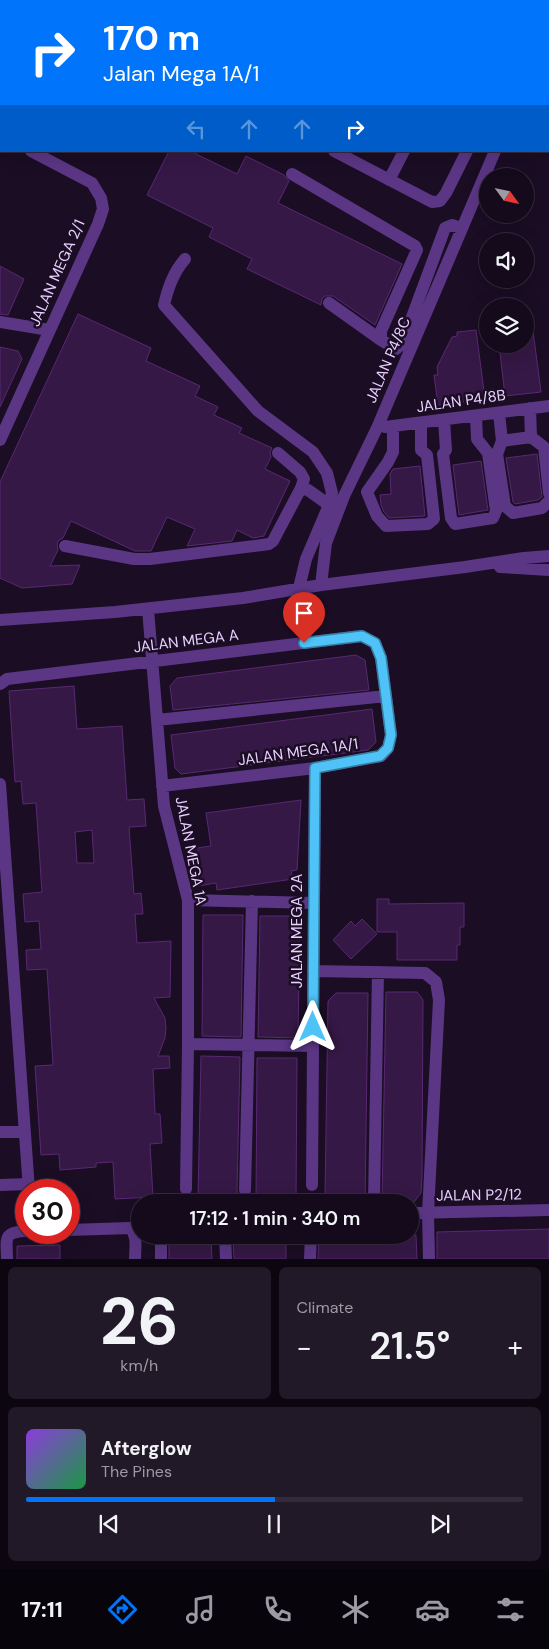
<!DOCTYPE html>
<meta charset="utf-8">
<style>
:root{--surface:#140a1b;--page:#211828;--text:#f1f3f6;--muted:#9d9aa3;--line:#332b3a;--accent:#0074fb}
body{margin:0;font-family:"DM Sans",sans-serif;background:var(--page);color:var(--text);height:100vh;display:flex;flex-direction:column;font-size:19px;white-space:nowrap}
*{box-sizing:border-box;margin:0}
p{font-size:16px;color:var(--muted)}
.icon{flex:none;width:28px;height:28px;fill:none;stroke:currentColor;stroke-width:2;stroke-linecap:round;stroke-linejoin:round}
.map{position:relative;height:1259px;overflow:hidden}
.side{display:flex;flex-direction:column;gap:8px;padding:8px;background:#0b060f;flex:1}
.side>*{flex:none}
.top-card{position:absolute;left:0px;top:0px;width:550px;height:152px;box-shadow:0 5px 20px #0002,0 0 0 1px var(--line);background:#0074fb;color:#fff;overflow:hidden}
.needle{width:32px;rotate:123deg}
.buttons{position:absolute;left:479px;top:168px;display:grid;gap:10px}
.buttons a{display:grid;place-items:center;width:55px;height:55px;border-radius:50%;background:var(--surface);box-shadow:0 5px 20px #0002,0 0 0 1px var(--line);font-size:25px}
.speed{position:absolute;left:15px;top:1179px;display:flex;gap:10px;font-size:25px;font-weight:700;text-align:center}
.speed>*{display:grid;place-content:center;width:65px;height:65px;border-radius:50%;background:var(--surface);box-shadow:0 5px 20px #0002,0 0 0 1px var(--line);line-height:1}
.speed .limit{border:8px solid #d22;background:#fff;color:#111}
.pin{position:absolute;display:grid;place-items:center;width:42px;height:42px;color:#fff;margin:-51px -21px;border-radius:50% 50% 50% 0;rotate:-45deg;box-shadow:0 0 5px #0007}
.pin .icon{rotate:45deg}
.me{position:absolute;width:55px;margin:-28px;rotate:0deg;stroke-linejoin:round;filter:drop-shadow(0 0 4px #0008)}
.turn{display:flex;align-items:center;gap:18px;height:105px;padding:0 20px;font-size:22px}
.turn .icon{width:65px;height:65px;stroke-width:2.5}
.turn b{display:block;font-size:35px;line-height:42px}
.lanes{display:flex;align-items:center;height:48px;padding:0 20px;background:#0003;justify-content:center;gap:25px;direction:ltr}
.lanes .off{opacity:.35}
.big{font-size:38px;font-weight:600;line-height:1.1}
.side .card{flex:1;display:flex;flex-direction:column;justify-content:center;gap:8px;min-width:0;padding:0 18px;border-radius:8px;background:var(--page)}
.side .dial{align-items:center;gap:0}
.dial b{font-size:65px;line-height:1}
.song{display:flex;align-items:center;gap:15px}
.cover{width:60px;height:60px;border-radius:8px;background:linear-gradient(135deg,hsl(270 70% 55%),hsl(140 70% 35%))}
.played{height:5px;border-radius:2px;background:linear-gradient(90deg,var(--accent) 50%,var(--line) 50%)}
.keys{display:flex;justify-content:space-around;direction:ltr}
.heat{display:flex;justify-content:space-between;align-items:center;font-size:28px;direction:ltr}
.side .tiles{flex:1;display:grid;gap:8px;grid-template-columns:1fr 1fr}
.card:last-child{grid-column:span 2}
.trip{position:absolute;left:131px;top:1194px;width:288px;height:50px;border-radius:25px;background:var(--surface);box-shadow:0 5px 20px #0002,0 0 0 1px var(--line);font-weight:600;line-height:50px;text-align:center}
.tabs{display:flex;height:80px;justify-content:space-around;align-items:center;background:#08040b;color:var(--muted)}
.tabs .icon{width:35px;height:35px}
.tabs .on{color:var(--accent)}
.tabs b{font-size:22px;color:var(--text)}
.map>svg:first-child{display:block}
.building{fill:#351845;stroke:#582972;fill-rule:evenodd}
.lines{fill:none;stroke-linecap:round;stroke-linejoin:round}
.minor{stroke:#5b3685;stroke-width:12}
.route-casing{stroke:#337fa1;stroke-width:12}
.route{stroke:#4fc3f7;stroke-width:9}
.labels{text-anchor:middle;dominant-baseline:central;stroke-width:5;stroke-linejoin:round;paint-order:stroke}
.street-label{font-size:15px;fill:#ead0ff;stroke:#1b0d24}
</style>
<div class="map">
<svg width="549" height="1259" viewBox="0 0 549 1259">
<rect width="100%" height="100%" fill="#1b0d24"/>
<!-- building -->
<path class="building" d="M 169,151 L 190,151 L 237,174 L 246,156 L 284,175 L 289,181 L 278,203 L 402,264 L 375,325 L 333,296 L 325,296 L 322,299 L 321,305 L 247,269 L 252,259 L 209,237 L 213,228 L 147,195 Z
M 0,266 L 24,279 L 8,315 L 0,314 Z
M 78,314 L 151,348 L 146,361 L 200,386 L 195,396 L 218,407 L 214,415 L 242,428 L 239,433 L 272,448 L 270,452 L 271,457 L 265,469 L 290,481 L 264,536 L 253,538 L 237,530 L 232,541 L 187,546 L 195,529 L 167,517 L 151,551 L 135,551 L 71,521 L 63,538 L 59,540 L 57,544 L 58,550 L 50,566 L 80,565 L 72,584 L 22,588 L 0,578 L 0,482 Z
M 532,323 L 541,392 L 505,396 L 499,344 L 525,344 L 525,324 Z
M 476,330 L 485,399 L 438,405 L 434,375 L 438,375 L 437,367 L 452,337 L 457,336 L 457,332 Z
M 0,347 L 18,351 L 22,359 L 0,407 Z
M 537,454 L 542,497 L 538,500 L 515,504 L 513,502 L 506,458 Z
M 481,461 L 488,510 L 459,515 L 453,465 Z
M 420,466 L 425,516 L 389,518 L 384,512 L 381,505 L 380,495 L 391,494 L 390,474 L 393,469 Z
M 356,655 L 365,660 L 369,690 L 173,710 L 170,686 L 177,678 Z
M 74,686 L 77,729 L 122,726 L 127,800 L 144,799 L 146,826 L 129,827 L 134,894 L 141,893 L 143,914 L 135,914 L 137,943 L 171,941 L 170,997 L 154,998 L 165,1018 L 166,1028 L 165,1038 L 158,1056 L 169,1056 L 170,1068 L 153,1069 L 155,1114 L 160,1114 L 162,1143 L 150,1144 L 153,1197 L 115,1199 L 113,1162 L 96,1163 L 96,1167 L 60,1170 L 59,1154 L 41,1155 L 35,1066 L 53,1065 L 47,969 L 27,970 L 26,950 L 41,949 L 39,921 L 25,922 L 23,894 L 42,892 L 36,803 L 23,804 L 21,781 L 15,782 L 9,691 ZM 92,830 L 94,863 L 77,863 L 75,832 Z
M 372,709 L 376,742 L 368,750 L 181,774 L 175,768 L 171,735 Z
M 301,800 L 297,870 L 291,871 L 293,879 L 217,890 L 216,883 L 198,886 L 190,849 L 211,846 L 206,813 Z
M 377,899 L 389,899 L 389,904 L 464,903 L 464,927 L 460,927 L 460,945 L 457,945 L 457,960 L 397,960 L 397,932 L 377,932 Z
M 203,915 L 243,915 L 241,1037 L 202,1036 Z
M 260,916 L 300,916 L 298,1038 L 258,1037 Z
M 362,919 L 377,934 L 351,959 L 333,940 L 351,921 L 355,926 Z
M 386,992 L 417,992 L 423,1000 L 422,1176 L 421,1193 L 414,1202 L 382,1201 Z
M 336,993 L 368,993 L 365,1202 L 334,1202 L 325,1196 L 328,1001 Z
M 201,1056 L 240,1057 L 237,1190 L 238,1202 L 204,1202 L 198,1197 Z
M 257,1058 L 297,1058 L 296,1198 L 290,1202 L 256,1202 Z
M 549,1229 L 549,1259 L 437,1259 L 437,1232 Z
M 319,1235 L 416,1235 L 417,1259 L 318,1259 Z
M 273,1238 L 276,1242 L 286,1244 L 286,1259 L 234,1259 L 233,1240 Z
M 211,1239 L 212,1259 L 169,1259 L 169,1244 L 172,1240 Z
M 60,1245 L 60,1259 L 17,1259 L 17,1246 Z"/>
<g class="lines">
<!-- minor -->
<path class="minor" d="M 49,0 L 51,1
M 390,0 L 392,1
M 445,0 L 447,1
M 138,1 L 139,0
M 251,1 L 252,0
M 368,1 L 368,0
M 0,135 L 1,135
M 334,151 L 432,202 L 440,201 L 446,193 L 467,151
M 292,174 L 415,246 L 417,250 L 381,331 L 381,340 L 396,349 L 402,344 L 445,228 L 452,225 L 461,228
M 389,180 L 404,151
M 185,259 C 173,273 168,288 164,305 L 258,411 L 313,452 L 327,473 L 332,493 L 329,505 L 306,559 L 299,588
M 329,303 L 381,340
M 0,322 L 49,330
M 530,408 L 531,437
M 499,413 L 502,441
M 444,420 L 446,450 L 443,454 L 451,518 L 455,524 L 493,518 L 496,511 L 488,453 L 477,439 L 476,416
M 393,426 L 393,452 L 388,462 L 367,492 L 377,516 L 386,526 L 428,524 L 434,519 L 427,455 L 421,450 L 421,423
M 385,427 L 549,406
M 0,440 L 98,224 L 103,209 L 101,198 L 92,183 L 31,151
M 278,453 L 300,472 L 304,479 L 301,488
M 549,493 L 544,447 L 531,437 L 502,441 L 497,454 L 505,506 L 513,513 L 542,508 L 549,501
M 65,546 L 134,559 L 150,559 L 262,545 L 269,544 L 273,541 L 301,488 L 308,490 L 329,505
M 500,567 L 549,570
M 321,585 L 326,543 L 344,496 L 377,428 L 495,151
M 148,609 L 164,806 L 188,900 L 188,1044 L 186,1189
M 0,620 L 115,612 L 243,598 L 321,585 L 465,567 L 524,558 L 549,556
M 0,684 L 7,679 L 361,636 L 375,643 L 381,658 L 391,735 L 388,748 L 381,756 L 315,768 L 162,786
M 157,720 L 386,696
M 0,784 L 29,1190
M 188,900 L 313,903
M 313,971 L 425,973 L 436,982 L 439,1000 L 428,1213 L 429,1259
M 188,1044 L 313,1046
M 0,1132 L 25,1132
M 0,1185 L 29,1184
M 312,1185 L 315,768
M 245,1190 L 252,901
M 374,1202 L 378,972
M 410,1213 L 549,1210
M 69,1230 L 130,1228 C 138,1235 135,1249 135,1259
M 225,1235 L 226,1259
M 280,1235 L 311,1238
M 7,1259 C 7,1239 2,1232 26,1231
M 161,1259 L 161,1241 L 166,1235
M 310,1259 L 311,1235"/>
</g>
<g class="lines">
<!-- route casing -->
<g class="route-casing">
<path id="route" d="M 304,643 L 362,636 L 375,643 L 381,658 L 391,735 L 388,748 L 380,756 L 315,768 L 313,1027"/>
</g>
<!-- route -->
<use href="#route" class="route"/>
</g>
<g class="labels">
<!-- street labels -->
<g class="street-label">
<text transform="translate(57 273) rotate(-66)">JALAN MEGA 2/1</text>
<text transform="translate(388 360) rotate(-67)">JALAN P4/8C</text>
<text transform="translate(461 401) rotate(-8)">JALAN P4/8B</text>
<text transform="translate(186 641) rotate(-7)">JALAN MEGA A</text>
<text transform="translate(298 752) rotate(-8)">JALAN MEGA 1A/1</text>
<text transform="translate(191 851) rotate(79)">JALAN MEGA 1A</text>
<text transform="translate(297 931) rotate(-90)">JALAN MEGA 2A</text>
<text transform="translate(479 1195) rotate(-1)">JALAN P2/12</text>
</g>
</g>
</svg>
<div class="buttons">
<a><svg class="needle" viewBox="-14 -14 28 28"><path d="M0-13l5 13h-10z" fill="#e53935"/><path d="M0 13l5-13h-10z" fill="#9d9aa3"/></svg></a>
<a><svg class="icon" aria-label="sound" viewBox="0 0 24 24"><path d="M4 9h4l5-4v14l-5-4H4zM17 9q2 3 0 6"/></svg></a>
<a><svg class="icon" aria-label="layers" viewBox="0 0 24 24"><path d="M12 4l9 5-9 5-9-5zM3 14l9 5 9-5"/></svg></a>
</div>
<div class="speed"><div class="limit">30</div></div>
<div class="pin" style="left:304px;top:643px;background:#d93025"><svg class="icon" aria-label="arrive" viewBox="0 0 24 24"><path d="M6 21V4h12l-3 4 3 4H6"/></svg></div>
<svg class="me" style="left:313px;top:1027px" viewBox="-20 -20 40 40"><path d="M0-17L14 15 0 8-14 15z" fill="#4fc3f7" stroke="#fff" stroke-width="4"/></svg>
<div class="trip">17:12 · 1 min · 340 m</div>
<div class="top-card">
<div class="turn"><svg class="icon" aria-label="right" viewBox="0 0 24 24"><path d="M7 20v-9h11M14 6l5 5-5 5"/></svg><div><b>170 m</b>Jalan Mega 1A/1</div></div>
<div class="lanes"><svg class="icon off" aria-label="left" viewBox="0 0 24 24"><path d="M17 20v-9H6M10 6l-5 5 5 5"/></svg><svg class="icon off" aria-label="ahead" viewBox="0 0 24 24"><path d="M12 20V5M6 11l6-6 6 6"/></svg><svg class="icon off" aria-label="ahead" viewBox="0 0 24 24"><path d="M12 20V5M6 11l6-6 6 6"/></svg><svg class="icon" aria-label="right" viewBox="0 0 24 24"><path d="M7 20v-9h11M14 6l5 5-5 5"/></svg></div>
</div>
</div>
<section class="side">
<div class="tiles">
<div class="card dial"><b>26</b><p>km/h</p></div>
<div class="card"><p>Climate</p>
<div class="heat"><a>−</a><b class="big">21.5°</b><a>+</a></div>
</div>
<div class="card">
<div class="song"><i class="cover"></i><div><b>Afterglow</b><p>The Pines</p></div></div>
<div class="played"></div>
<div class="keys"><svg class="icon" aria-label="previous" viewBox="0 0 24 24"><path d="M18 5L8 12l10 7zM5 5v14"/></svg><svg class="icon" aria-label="pause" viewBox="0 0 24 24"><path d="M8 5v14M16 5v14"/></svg><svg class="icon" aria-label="next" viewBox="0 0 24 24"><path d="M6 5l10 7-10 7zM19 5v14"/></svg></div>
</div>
</div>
</section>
<nav class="tabs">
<b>17:11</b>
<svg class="icon on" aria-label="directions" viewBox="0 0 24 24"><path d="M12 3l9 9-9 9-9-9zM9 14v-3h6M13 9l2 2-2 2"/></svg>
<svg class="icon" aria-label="music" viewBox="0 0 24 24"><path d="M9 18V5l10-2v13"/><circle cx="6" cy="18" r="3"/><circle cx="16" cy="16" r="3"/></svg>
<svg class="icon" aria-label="phone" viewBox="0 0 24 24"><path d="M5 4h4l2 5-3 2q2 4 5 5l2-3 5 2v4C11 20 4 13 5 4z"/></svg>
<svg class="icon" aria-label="climate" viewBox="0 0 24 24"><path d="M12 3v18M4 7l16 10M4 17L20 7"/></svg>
<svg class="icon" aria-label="car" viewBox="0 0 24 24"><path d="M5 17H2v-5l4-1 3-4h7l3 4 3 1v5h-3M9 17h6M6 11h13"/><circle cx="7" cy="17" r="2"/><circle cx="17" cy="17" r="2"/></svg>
<svg class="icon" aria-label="filters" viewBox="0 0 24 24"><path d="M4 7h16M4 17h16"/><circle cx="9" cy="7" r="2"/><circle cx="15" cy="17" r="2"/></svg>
</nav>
